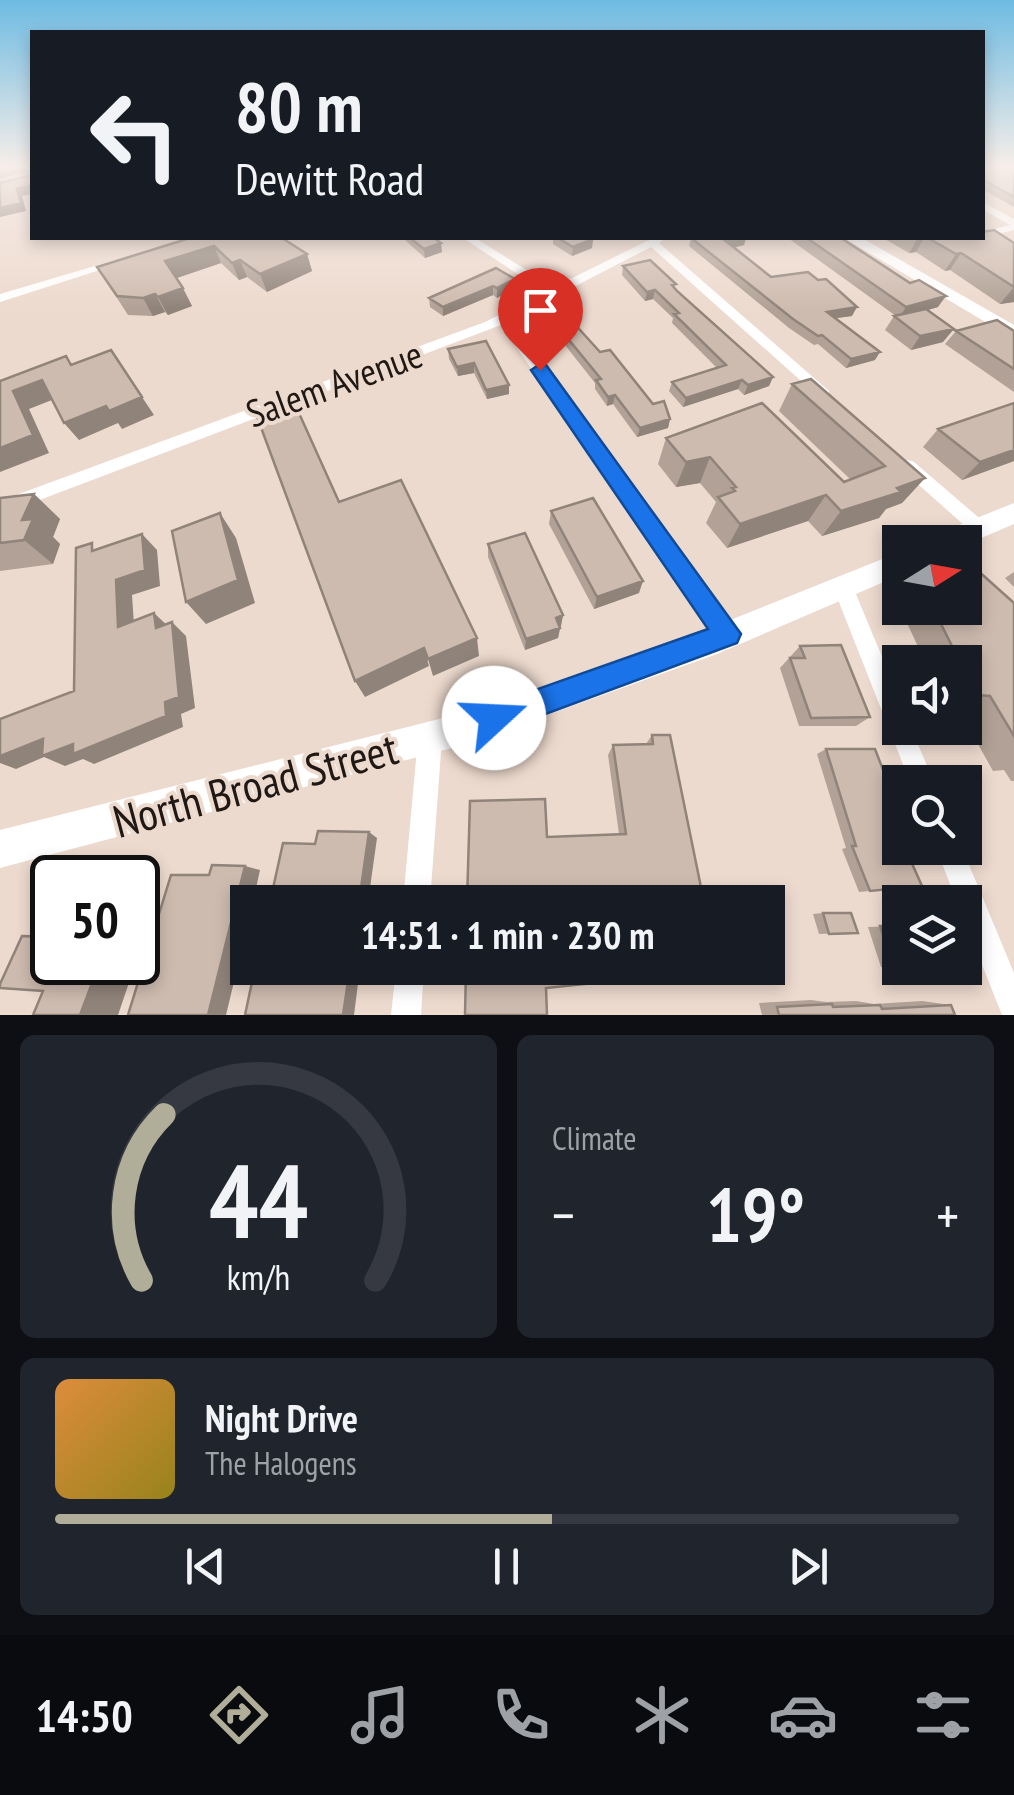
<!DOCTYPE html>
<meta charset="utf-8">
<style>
:root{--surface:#171b24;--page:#20242c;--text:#f1f3f6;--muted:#9ea1a6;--line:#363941;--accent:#b0ae98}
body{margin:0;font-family:"PT Sans Narrow",sans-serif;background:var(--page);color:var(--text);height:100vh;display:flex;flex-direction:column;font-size:38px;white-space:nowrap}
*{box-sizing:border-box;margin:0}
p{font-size:32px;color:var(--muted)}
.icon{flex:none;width:55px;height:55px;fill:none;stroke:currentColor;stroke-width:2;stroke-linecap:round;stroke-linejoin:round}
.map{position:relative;height:1015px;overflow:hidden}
.drawer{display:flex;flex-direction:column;gap:20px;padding:20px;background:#0d0f14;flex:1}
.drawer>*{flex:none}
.banner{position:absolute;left:30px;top:30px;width:955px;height:210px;border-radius:0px;box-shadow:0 5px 15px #0003;background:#171b24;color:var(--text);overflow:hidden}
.needle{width:65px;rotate:79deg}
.controls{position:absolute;left:882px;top:525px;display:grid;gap:20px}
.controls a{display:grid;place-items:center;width:100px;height:100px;border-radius:0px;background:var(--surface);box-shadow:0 5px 15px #0003;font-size:50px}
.speed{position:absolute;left:30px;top:855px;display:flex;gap:20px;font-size:50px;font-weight:700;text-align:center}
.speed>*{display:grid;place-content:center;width:130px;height:130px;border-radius:50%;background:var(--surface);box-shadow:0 5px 15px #0003;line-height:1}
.speed .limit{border:5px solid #111;border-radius:15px;background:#fff;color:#111}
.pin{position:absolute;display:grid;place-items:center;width:85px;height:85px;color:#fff;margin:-102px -42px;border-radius:50% 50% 50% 0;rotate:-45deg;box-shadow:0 0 10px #0007}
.pin .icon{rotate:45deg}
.me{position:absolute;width:110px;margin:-55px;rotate:70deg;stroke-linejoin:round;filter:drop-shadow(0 0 8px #0008)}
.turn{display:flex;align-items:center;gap:35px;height:210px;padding:0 40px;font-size:45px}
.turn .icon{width:130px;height:130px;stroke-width:2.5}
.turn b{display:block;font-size:70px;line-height:85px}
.big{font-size:75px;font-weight:700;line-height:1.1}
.drawer .widget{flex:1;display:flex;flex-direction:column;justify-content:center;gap:15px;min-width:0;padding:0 35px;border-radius:15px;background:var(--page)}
.drawer .dial{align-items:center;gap:0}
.dial svg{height:260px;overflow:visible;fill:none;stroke:var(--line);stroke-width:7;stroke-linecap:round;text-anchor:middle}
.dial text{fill:var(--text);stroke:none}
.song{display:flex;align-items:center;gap:30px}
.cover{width:120px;height:120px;border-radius:15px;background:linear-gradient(135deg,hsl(30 70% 55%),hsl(50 70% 35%))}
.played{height:10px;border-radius:5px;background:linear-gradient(90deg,var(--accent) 55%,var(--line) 55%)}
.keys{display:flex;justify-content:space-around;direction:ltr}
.heat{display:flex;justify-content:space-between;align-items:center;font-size:55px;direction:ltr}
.drawer .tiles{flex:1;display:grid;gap:20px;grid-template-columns:1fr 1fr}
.widget:last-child{grid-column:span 2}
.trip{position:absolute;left:230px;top:885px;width:555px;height:100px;border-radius:0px;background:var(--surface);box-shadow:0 5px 15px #0003;font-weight:700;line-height:100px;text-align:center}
.tab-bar{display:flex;height:160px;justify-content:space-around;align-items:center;background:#090b0e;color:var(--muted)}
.tab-bar .icon{width:70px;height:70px}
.tab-bar .current{color:var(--accent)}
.tab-bar b{font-size:45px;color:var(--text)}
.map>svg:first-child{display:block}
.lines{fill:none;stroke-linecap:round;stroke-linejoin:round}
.street{fill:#fff;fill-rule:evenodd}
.secondary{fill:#fff;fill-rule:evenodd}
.wall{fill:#b1a196}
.shaded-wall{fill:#90837a}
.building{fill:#cebbaf;stroke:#90837a;stroke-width:2.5}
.route{fill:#1a73e8;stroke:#114b97;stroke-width:2.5}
.labels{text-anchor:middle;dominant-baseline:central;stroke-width:8;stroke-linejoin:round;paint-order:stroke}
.street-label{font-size:38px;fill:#1f1814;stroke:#eddace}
.near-street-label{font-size:45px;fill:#1f1814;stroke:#eddace}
</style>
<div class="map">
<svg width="1014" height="1015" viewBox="0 0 1014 1015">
<rect width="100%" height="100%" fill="#eddace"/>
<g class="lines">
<!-- street -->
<path class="street" d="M 982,202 L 1014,219 L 1014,230 L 982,238 L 979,238 L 982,238 L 982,232 L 1010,225 L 982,209 Z
M 463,238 L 475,238 L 554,287 L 653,238 L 665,238 L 659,243 L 829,391 L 829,397 L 819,397 L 651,247 L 562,293 L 560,297 L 554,297 L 510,320 L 734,627 L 737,634 L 734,641 L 727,644 L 720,641 L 501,325 L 0,515 L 0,501 L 485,322 L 545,292 Z
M 115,260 L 125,262 L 0,302 L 0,294 Z
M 908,460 L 914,462 L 985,523 L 988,528 L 985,533 L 973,533 L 902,470 L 900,466 L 902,462 Z
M 843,578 L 850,581 L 853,587 L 900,700 L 900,728 L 911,728 L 934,782 L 910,782 L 833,587 L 836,581 Z
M 430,726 L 438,730 L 442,738 L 430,902 L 403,902 L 418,738 L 422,730 Z
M 936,848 L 962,848 L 1014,973 L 1014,1015 L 1002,1015 L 965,922 L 965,902 L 957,902 Z
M 396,968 L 424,968 L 421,1015 L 391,1015 Z"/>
<!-- secondary -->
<path class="secondary" d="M 844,238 L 862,238 L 1014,325 L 1014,339 Z
M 1014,503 L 1014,524 L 965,545 L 933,542 L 937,534 Z
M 900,552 L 900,575 L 717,654 L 463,745 L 0,868 L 0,830 L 463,713 L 703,631 Z"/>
</g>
<!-- wall -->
<path class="wall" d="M 982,166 L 1014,166 L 1014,207 L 982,189 Z
M 190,238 L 307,254 L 312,271 L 267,292 L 247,277 L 239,280 L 221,263 L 176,278 L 192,306 L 168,315 L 165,312 L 153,316 L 128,315 L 97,267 Z
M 405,238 L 434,238 L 442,252 L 425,258 L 406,241 Z
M 553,238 L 590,238 L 593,239 L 592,248 L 572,256 L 553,244 Z
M 691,238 L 746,238 L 744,245 L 734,247 L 771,277 L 852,316 L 836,318 L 875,360 L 846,368 L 818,344 L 814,345 L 789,328 L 689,246 Z
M 788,238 L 841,238 L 938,307 L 928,310 L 943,342 L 911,350 L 885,330 L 894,316 L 896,316 Z
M 883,238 L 982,238 L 1014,243 L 1014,302 L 1000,304 L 950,270 L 945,271 L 916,252 L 909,253 Z
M 623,266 L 675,289 L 773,377 L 769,386 L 744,395 L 738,389 L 683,407 L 669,391 L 672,382 L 717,368 L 672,323 L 673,318 L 653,299 L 645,301 L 622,275 Z
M 515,279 L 515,288 L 497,298 L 493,295 L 443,316 L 430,307 L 429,298 Z
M 546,312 L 600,352 L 653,404 L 670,419 L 668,428 L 637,437 L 613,404 L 607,406 L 595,389 L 595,383 L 546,321 Z
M 956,331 L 1014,331 L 1014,392 L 945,344 Z
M 486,341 L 509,394 L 487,399 L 474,373 L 458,376 L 449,359 L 448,349 Z
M 792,384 L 925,478 L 902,503 L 886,509 L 879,518 L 822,536 L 808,521 L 727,548 L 706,523 L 716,502 L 700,483 L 676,487 L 658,464 L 666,438 L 844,482 L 851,480 L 779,411 Z
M 1014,403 L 1014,461 L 962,480 L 923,447 L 938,429 Z
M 34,494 L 60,519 L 53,537 L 60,544 L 53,564 L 0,571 L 0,498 Z
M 551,511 L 639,593 L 594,609 L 549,524 Z
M 488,544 L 563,615 L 558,638 L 525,650 L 488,557 Z
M 1014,572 L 1014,587 L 1005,578 Z
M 1014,603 L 1014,781 L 1011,781 L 1004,770 L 993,771 L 965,721 L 965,662 L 925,662 L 902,612 L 908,608 L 965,608 Z
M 800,646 L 870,717 L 856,726 L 799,726 L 780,668 Z
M 652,735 L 704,902 L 547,837 L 619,834 L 608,755 L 613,745 L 646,744 Z
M 826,749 L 900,814 L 900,826 L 896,827 L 922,886 L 859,892 L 842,849 L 846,848 L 817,754 Z
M 823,913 L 846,933 L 819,934 L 813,914 Z
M 900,926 L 932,969 L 916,979 L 902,977 L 899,968 L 881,967 L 868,927 Z
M 811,1000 L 826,1002 L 856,1001 L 874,1004 L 922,1001 L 951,1005 L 955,1015 L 762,1015 L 759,1003 Z"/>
<!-- shaded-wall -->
<path class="shaded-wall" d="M 13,166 L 29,166 L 31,170 L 0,179 L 0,170 Z
M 32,185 L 32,194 L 22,196 L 26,211 L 0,217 L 0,208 L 17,189 Z
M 741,238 L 750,238 L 746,238 L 744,245 L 725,250 L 727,241 Z
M 918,238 L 924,238 L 916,252 L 909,253 Z
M 593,239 L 592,248 L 572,256 L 573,247 Z
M 441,243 L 442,252 L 425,258 L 424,249 Z
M 214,246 L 221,263 L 174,279 L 165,261 Z
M 961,253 L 950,270 L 945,271 L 956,254 Z
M 307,254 L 312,271 L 267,292 L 260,274 Z
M 240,260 L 247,277 L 239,280 L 232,263 Z
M 515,279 L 515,288 L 497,298 L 497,288 Z
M 493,286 L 493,295 L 443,316 L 443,307 Z
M 1014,287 L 1014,302 L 1000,304 Z
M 183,288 L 192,306 L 168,315 L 158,297 Z
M 655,290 L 653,299 L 645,301 L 647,292 Z
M 155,294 L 165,312 L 153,316 L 143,298 Z
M 946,296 L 938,307 L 899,318 L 906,307 Z
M 857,307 L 852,316 L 822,320 L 827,312 Z
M 954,329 L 943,342 L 911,350 L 920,336 Z
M 880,352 L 875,360 L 846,368 L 851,359 Z
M 474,363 L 474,373 L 458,376 L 457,367 Z
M 773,377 L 769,386 L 744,395 L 748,385 Z
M 42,380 L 57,398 L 29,409 L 49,453 L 0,472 L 0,448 L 13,391 Z
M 742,380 L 738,389 L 683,407 L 686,398 Z
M 509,385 L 509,394 L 487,399 L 486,390 Z
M 615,395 L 613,404 L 607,406 L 608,397 Z
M 142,397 L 154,415 L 122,429 L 118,423 L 79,440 L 64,423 L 106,406 Z
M 670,419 L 668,428 L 637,437 L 640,428 Z
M 1014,450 L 1014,461 L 962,480 L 980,462 Z
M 710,457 L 700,483 L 676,487 L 686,462 Z
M 925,478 L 902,503 L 886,509 L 879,518 L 822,536 L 841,511 Z
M 34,494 L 60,519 L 53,537 L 60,544 L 53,564 L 24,540 L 22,520 Z
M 826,495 L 808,521 L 727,548 L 740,524 Z
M 220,513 L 236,538 L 255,603 L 206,624 L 186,602 Z
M 142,534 L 157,550 L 160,586 L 132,595 L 135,640 L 118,627 L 116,580 Z
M 643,581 L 639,593 L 594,609 L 597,597 Z
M 154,613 L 170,628 L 156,628 Z
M 563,615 L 561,626 L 554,629 L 556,618 Z
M 172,622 L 186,636 L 195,708 L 181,714 L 183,727 L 94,764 L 83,759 L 65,766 L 44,757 L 16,769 L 0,763 L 0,756 L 43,739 L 73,744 L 165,702 Z
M 560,628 L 558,638 L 525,650 L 526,639 Z
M 477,638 L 479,656 L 433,676 L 428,659 Z
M 424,648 L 429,666 L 365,697 L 355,681 Z
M 369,832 L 377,838 L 368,902 L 359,902 Z
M 245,866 L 260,870 L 253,902 L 248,902 L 248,924 L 226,1015 L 208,1015 Z
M 138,940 L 144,940 L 138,959 Z
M 100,962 L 136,962 L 118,1015 L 80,1015 Z
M 350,968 L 360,968 L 354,1015 L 343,1015 Z"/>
<!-- building -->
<path class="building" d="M 31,166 L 32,166 L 32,185 L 17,189 L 21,203 L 0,208 L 0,183 L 28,176 Z
M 982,166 L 1014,166 L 1014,197 L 982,179 Z
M 994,230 L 1014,243 L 1014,287 L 961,253 L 956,254 L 928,238 L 982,238 L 982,232 Z
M 190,238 L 282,238 L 307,254 L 260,274 L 240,260 L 232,263 L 214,246 L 165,261 L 183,288 L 158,297 L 155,294 L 143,298 L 117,296 L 97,267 Z
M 410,238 L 434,238 L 441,243 L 424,249 Z
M 558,238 L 590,238 L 593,239 L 573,247 Z
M 691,238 L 722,238 L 771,277 L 808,272 L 818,280 L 826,279 L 857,307 L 827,312 L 880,352 L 851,359 L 822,335 L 818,336 L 793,319 Z
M 722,238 L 743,238 L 727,241 Z
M 807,238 L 841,238 L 910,283 L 919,280 L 946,296 L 906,307 Z
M 650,260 L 676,284 L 672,285 L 677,291 L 773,377 L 748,385 L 742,380 L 686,398 L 672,382 L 726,365 L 674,314 L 679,313 L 655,290 L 647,292 L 623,266 Z
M 496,268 L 515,279 L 497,288 L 493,286 L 443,307 L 429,298 Z
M 561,309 L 600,352 L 610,350 L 653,404 L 664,401 L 670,419 L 640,428 L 615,395 L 608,397 L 596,380 L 601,379 L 546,312 Z
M 926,309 L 954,329 L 920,336 L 894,316 Z
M 997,320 L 1014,331 L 1014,369 L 956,331 Z
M 486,341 L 509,385 L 486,390 L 474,363 L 457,367 L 448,349 Z
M 111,350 L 142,397 L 109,411 L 106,406 L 64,423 L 42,380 L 13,391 L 33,435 L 0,448 L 0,381 L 66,356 L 71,365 Z
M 811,379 L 925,478 L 897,488 L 901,492 L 841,511 L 826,495 L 740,524 L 718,497 L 735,491 L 732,488 L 736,487 L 710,457 L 686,462 L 666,438 L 762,403 L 844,482 L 885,466 L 792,384 Z
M 294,402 L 339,502 L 401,480 L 477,638 L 428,659 L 424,648 L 355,681 L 256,414 Z
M 1014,403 L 1014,450 L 980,462 L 938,429 Z
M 34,494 L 22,520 L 33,519 L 24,540 L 0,543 L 0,498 Z
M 593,498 L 643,581 L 597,597 L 551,511 Z
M 220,513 L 238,580 L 186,602 L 172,531 Z
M 525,533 L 563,615 L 556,618 L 560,628 L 526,639 L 488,544 Z
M 142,534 L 145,570 L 116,580 L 118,627 L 154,613 L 156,628 L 172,622 L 179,697 L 165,702 L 166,716 L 73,754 L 73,744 L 42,756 L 43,739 L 0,756 L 0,719 L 74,691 L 76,548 L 92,543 L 92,551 Z
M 976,569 L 1014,603 L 1014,736 L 990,696 L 976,695 L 965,672 L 965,662 L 960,662 L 933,608 L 965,608 L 965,574 Z
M 841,645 L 870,717 L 811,718 L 790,658 L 805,658 L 800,646 Z
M 652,735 L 670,735 L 704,902 L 467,902 L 470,801 L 545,799 L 547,837 L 626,834 L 613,745 L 653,744 Z
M 826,749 L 875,749 L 900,814 L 900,825 L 895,824 L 900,836 L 900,848 L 905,848 L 922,886 L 870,891 L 852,846 L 856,846 Z
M 318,831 L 369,832 L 359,902 L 270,902 L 283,843 L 315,844 Z
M 212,865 L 245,866 L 208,1015 L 128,1015 L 171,875 L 209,875 Z
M 823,913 L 851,913 L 858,933 L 829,934 Z
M 880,926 L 900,926 L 900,968 L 952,968 L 952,969 L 932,969 L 936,979 L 916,979 L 912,969 L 894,968 Z
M 22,936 L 52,937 L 52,962 L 100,962 L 80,1015 L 33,1015 L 43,991 L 0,988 L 0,984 Z
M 255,968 L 350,968 L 343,1015 L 245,1015 Z
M 466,968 L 689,968 L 691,973 L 546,988 L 547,1015 L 465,1015 Z
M 832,1004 L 833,1007 L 880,1005 L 882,1009 L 951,1005 L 955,1015 L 779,1015 L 777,1007 Z"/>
<!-- sky -->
<linearGradient id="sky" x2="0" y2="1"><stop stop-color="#6ebbe2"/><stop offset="0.54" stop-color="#f7eee9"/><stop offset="1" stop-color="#f7eee9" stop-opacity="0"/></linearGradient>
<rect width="1014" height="309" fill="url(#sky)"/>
<!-- route -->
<path class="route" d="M 540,364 L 546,365 L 741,634 L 737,643 L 494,733 L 484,729 L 479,718 L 484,708 L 708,629 L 531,370 Z"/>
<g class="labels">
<!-- street labels -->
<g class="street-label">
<text transform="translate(334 383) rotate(-20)">Salem Avenue</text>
</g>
<!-- near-street labels -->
<g class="near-street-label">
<text transform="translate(255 784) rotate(-15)">North Broad Street</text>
</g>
</g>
</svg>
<div class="controls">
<a><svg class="needle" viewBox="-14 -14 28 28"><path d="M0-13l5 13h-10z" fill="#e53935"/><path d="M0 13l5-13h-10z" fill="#9ea1a6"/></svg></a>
<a><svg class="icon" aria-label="sound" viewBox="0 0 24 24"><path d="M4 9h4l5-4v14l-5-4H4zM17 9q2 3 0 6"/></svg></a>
<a><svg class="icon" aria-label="search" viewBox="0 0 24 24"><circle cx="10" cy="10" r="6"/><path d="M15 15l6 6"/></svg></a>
<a><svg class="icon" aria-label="layers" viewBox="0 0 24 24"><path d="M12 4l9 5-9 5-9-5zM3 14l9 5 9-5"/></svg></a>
</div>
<div class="speed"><div class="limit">50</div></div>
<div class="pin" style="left:540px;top:370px;background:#d93025"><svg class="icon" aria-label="arrive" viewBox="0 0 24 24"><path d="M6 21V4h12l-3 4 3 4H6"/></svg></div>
<svg class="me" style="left:494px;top:718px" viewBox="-20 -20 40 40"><circle r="19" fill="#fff"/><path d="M0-13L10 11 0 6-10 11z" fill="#1a73e8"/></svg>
<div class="trip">14:51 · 1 min · 230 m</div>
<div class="banner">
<div class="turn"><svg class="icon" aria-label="left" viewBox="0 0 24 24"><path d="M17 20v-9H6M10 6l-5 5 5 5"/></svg><div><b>80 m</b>Dewitt Road</div></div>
</div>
</div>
<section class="drawer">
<div class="tiles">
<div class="widget dial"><svg viewBox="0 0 100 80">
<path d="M14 69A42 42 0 1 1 86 69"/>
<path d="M14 69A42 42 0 0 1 21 18" stroke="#b0ae98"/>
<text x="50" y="56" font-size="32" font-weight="700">44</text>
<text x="50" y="72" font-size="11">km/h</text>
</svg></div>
<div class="widget"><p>Climate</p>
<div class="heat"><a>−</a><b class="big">19°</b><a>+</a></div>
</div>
<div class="widget">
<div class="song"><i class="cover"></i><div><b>Night Drive</b><p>The Halogens</p></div></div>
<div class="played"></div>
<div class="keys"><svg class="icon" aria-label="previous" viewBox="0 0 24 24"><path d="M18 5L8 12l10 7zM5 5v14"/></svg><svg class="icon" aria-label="pause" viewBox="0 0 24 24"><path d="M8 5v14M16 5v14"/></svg><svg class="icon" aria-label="next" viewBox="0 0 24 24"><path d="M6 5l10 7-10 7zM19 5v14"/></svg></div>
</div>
</div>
</section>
<nav class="tab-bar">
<b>14:50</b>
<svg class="icon current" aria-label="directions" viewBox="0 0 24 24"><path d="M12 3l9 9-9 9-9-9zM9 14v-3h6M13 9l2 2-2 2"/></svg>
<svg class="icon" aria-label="music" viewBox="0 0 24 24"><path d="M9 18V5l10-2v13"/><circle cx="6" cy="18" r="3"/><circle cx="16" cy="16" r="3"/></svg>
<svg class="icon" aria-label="phone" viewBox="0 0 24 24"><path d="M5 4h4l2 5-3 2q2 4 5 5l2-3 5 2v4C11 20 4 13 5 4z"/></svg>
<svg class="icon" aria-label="climate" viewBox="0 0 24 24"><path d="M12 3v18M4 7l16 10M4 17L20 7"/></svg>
<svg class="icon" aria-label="car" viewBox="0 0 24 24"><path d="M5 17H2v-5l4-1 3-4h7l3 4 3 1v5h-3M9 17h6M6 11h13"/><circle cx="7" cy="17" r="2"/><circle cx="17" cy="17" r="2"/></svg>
<svg class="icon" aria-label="filters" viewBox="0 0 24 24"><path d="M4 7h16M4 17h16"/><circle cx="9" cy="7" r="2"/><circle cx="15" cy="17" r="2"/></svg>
</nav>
